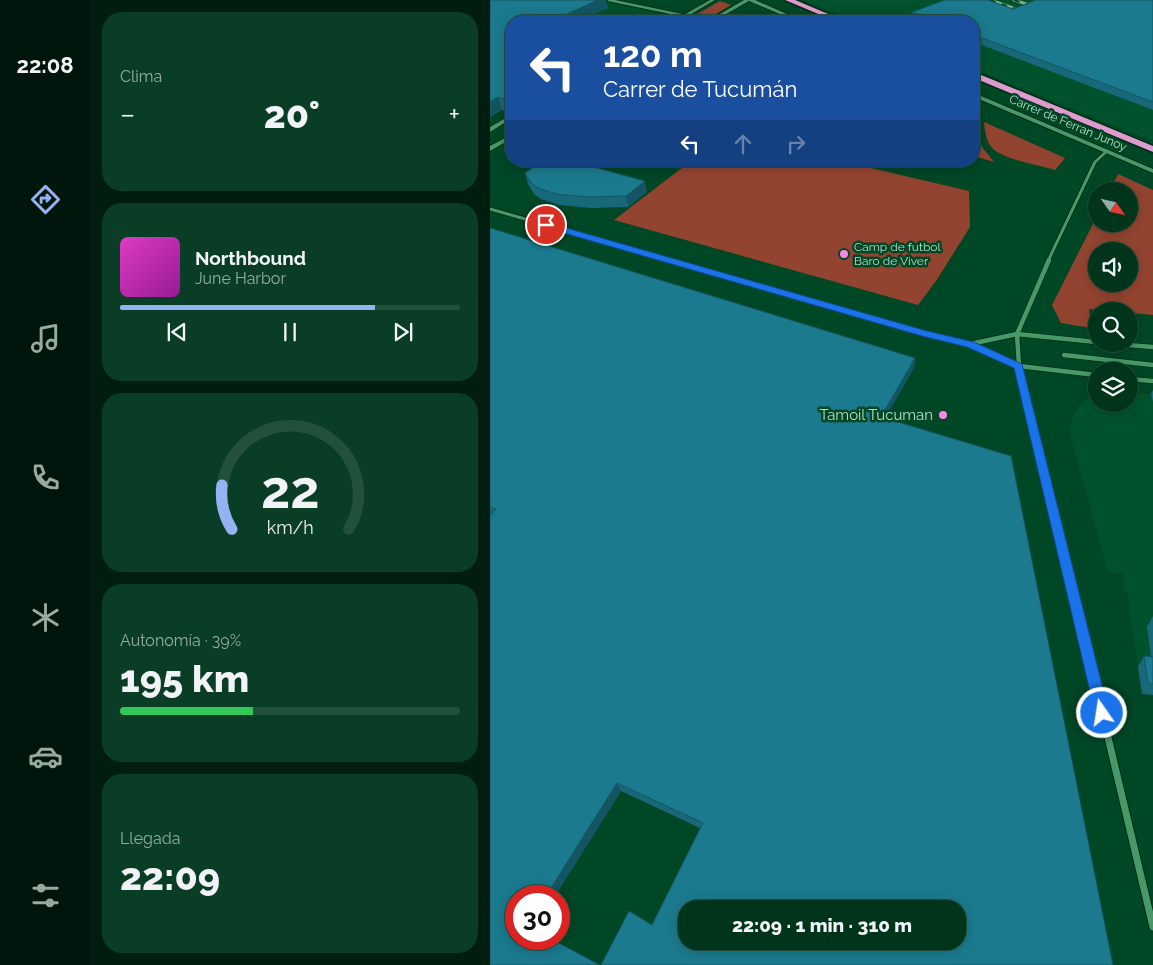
<!DOCTYPE html>
<html lang="es">
<meta charset="utf-8">
<style>
:root{--surface:#00351c;--page:#0a3d25;--text:#f1f3f6;--muted:#95aba3;--line:#22503b;--accent:#95b2f1}
body{margin:0;font-family:Raleway,sans-serif;background:var(--page);color:var(--text);height:100vh;display:flex;flex-direction:column;font-size:19px;white-space:nowrap}
*{box-sizing:border-box;margin:0}
p{font-size:16px;color:var(--muted)}
.icon{flex:none;width:28px;height:28px;fill:none;stroke:currentColor;stroke-width:2;stroke-linecap:round;stroke-linejoin:round}
.map{position:relative;flex:1;overflow:hidden}
.details{display:flex;flex-direction:column;gap:12px;padding:12px;background:#001d0f;width:400px}
.details>*{flex:none}
.banner{position:absolute;left:15px;top:15px;width:475px;height:152px;border-radius:20px;box-shadow:0 2px 12px #0003,0 0 0 1px var(--line);background:#1a4fa0;color:#fff;overflow:hidden}
.needle{width:32px;rotate:124deg}
.tools{position:absolute;left:598px;top:182px;display:grid;gap:10px}
.tools a{display:grid;place-items:center;width:50px;height:50px;border-radius:50%;background:var(--surface);box-shadow:0 2px 12px #0003,0 0 0 1px var(--line);font-size:25px}
.speed{position:absolute;left:15px;top:885px;display:flex;gap:10px;font-size:25px;font-weight:700;text-align:center}
.speed>*{display:grid;place-content:center;width:65px;height:65px;border-radius:50%;background:var(--surface);box-shadow:0 2px 12px #0003,0 0 0 1px var(--line);line-height:1}
.speed .limit{border:8px solid #d22;background:#fff;color:#111}
.pin{position:absolute;display:grid;place-items:center;width:42px;height:42px;color:#fff;margin:-21px;border:2px solid #fff;border-radius:50%;box-shadow:0 1px 5px #0007}
.me{position:absolute;width:55px;margin:-28px;rotate:347deg;stroke-linejoin:round;filter:drop-shadow(0 0 4px #0008)}
.turn{display:flex;align-items:center;gap:18px;height:105px;padding:0 15px;font-size:22px}
.turn .icon{width:65px;height:65px;stroke-width:2.5}
.turn b{display:block;font-size:35px;line-height:42px}
.lanes{display:flex;align-items:center;height:48px;padding:0 15px;background:#0003;justify-content:center;gap:25px;direction:ltr}
.lanes .off{opacity:.35}
.big{font-size:38px;font-weight:800;line-height:1.1}
.details .tile{flex:1;display:flex;flex-direction:column;justify-content:center;gap:8px;min-width:0;padding:0 18px;border-radius:20px;background:var(--page)}
.details .dial{align-items:center;gap:0}
.dial svg{height:130px;overflow:visible;fill:none;stroke:var(--line);stroke-width:7;stroke-linecap:round;text-anchor:middle}
.dial text{fill:var(--text);stroke:none}
.song{display:flex;align-items:center;gap:15px}
.cover{width:60px;height:60px;border-radius:8px;background:linear-gradient(135deg,hsl(310 70% 55%),hsl(300 70% 35%))}
.played{height:5px;border-radius:2px;background:linear-gradient(90deg,var(--accent) 75%,var(--line) 75%)}
.keys{display:flex;justify-content:space-around;direction:ltr}
.heat{display:flex;justify-content:space-between;align-items:center;font-size:28px;direction:ltr}
.charge{height:8px;border-radius:4px;background:linear-gradient(90deg,#34c759 39%,var(--line) 0)}
.trip{position:absolute;left:188px;top:900px;width:288px;height:50px;border-radius:20px;background:var(--surface);box-shadow:0 2px 12px #0003,0 0 0 1px var(--line);font-weight:800;line-height:50px;text-align:center}
main{display:flex;flex:1;min-height:0}
.tabs{display:flex;flex-direction:column;width:90px;justify-content:space-around;align-items:center;background:#00150b;color:var(--muted)}
.tabs .icon{width:35px;height:35px}
.tabs .active{color:var(--accent)}
.tabs b{font-size:22px;color:var(--text)}
.map>svg:first-child{display:block}
.built{fill:#00522c}
.green{fill:#924430;fill-rule:evenodd}
.lines{fill:none;stroke-linecap:round;stroke-linejoin:round}
.street-far4-casing{stroke:#002b13;stroke-width:4}
.street-far3-casing{stroke:#002b13;stroke-width:5}
.street-far2-casing{stroke:#002b13;stroke-width:6}
.street-far1-casing{stroke:#002b13;stroke-width:8}
.street-casing{stroke:#002b13;stroke-width:9}
.secondary-casing{stroke:#002b13;stroke-width:2}
.highway-casing{stroke:#002b13;stroke-width:3}
.street-far4{stroke:#479969;stroke-width:2.5}
.street-far3{stroke:#479969;stroke-width:3}
.street-far2{stroke:#479969;stroke-width:4.5}
.street-far1{stroke:#479969;stroke-width:5.5}
.street{stroke:#479969;stroke-width:7}
.secondary{fill:#479969;fill-rule:evenodd}
.highway{fill:#de9cce;fill-rule:evenodd}
.rail-casing{stroke:#7eaf92;stroke-width:3}
.rail{stroke:#004726;stroke-width:2;stroke-dasharray:6;stroke-linecap:butt}
.wall{fill:#176979}
.shaded-wall{fill:#135563}
.building{fill:#1b7a8d;stroke:#135563;fill-rule:evenodd}
.route{fill:#1a73e8;stroke:#114b97}
.poi-dot{fill:#fc86e4;stroke:#004726;stroke-width:2}
.labels{text-anchor:middle;dominant-baseline:central;stroke-width:5;stroke-linejoin:round;paint-order:stroke}
.far-street-label{font-size:12px;fill:#b7dec3;stroke:#004726}
.far-poi-label{font-size:12px;fill:#b7dec3;stroke:#004726;text-anchor:start}
.poi-label{font-size:15px;fill:#b7dec3;stroke:#004726;text-anchor:end}
</style>
<main>
<nav class="tabs">
<b>22:08</b>
<svg class="icon active" aria-label="directions" viewBox="0 0 24 24"><path d="M12 3l9 9-9 9-9-9zM9 14v-3h6M13 9l2 2-2 2"/></svg>
<svg class="icon" aria-label="music" viewBox="0 0 24 24"><path d="M9 18V5l10-2v13"/><circle cx="6" cy="18" r="3"/><circle cx="16" cy="16" r="3"/></svg>
<svg class="icon" aria-label="phone" viewBox="0 0 24 24"><path d="M5 4h4l2 5-3 2q2 4 5 5l2-3 5 2v4C11 20 4 13 5 4z"/></svg>
<svg class="icon" aria-label="climate" viewBox="0 0 24 24"><path d="M12 3v18M4 7l16 10M4 17L20 7"/></svg>
<svg class="icon" aria-label="car" viewBox="0 0 24 24"><path d="M5 17H2v-5l4-1 3-4h7l3 4 3 1v5h-3M9 17h6M6 11h13"/><circle cx="7" cy="17" r="2"/><circle cx="17" cy="17" r="2"/></svg>
<svg class="icon" aria-label="filters" viewBox="0 0 24 24"><path d="M4 7h16M4 17h16"/><circle cx="9" cy="7" r="2"/><circle cx="15" cy="17" r="2"/></svg>
</nav>
<section class="details">
<div class="tile"><p>Clima</p>
<div class="heat"><a>−</a><b class="big">20°</b><a>+</a></div>
</div>
<div class="tile">
<div class="song"><i class="cover"></i><div><b>Northbound</b><p>June Harbor</p></div></div>
<div class="played"></div>
<div class="keys"><svg class="icon" aria-label="previous" viewBox="0 0 24 24"><path d="M18 5L8 12l10 7zM5 5v14"/></svg><svg class="icon" aria-label="pause" viewBox="0 0 24 24"><path d="M8 5v14M16 5v14"/></svg><svg class="icon" aria-label="next" viewBox="0 0 24 24"><path d="M6 5l10 7-10 7zM19 5v14"/></svg></div>
</div>
<div class="tile dial"><svg viewBox="0 0 100 80">
<path d="M14 69A42 42 0 1 1 86 69"/>
<path d="M14 69A42 42 0 0 1 8 42" stroke="#95b2f1"/>
<text x="50" y="56" font-size="32" font-weight="700">22</text>
<text x="50" y="72" font-size="11">km/h</text>
</svg></div>
<div class="tile"><p>Autonomía · 39%</p><b class="big">195 km</b><div class="charge"></div></div>
<div class="tile"><p>Llegada</p><b class="big">22:09</b></div>
</section>
<div class="map">
<svg width="663" height="965" viewBox="0 0 663 965">
<rect width="100%" height="100%" fill="#004726"/>
<!-- built -->
<path class="built" d="M 0,0 L 105,0 L 183,17 L 185,19 L 183,21 L 21,21 L 21,111 L 17,111 L 0,107 Z
M 313,0 L 663,0 L 663,141 L 484,69 L 484,21 L 366,21 Z
M 639,393 L 663,394 L 663,695 L 652,694 L 637,592 L 634,591 L 633,574 L 618,572 L 579,431 L 584,413 L 593,401 L 606,395 L 606,404 L 639,404 Z"/>
<!-- green -->
<path class="green" d="M 230,1 L 241,5 L 214,21 L 195,21 Z
M 484,113 L 490,116 C 484,141 489,143 504,162 L 484,156 Z
M 494,122 L 575,158 L 565,170 C 548,165 515,160 502,148 C 496,141 495,131 494,122 Z
M 201,161 L 351,161 L 479,191 L 480,227 L 446,281 L 428,305 L 124,220 Z
M 628,174 L 663,190 L 663,315 L 599,309 L 601,328 L 571,323 L 562,305 L 606,218 L 606,224 L 639,224 L 639,191 L 620,191 ZM 639,251 L 639,284 L 606,284 L 606,251 Z"/>
<g class="lines">
<!-- street-far4 casing -->
<g class="street-far4-casing">
<path id="street-far4" d="M 119,0 L 196,16"/>
</g>
<!-- street-far3 casing -->
<g class="street-far3-casing">
<path id="street-far3" d="M 0,209 L 183,261
M 558,261 L 605,162 L 617,151"/>
</g>
<!-- street-far2 casing -->
<g class="street-far2-casing">
<path id="street-far2" d="M 179,260 L 436,334 L 480,344 L 527,334 L 606,342
M 480,344 L 529,366 L 606,375
M 625,344 L 663,347
M 574,355 L 663,365
M 639,379 L 663,381
M 548,445 L 529,366 L 527,334 L 559,260"/>
</g>
<!-- street-far1 casing -->
<g class="street-far1-casing">
<path id="street-far1" d="M 547,443 L 603,675"/>
</g>
<!-- street casing -->
<g class="street-casing">
<path id="street" d="M 603,674 L 663,927"/>
</g>
<!-- secondary casing -->
<g class="secondary-casing">
<path id="secondary" d="M 220,0 L 225,0 L 189,21 L 183,21 Z
M 254,0 L 265,0 L 313,21 L 306,21 L 259,1 L 224,21 L 218,21 Z
M 484,93 L 663,169 L 663,173 L 484,97 Z
M 21,115 L 21,119 L 0,132 L 0,127 Z
M 21,135 L 21,139 L 0,151 L 0,146 Z"/>
</g>
<!-- highway casing -->
<g class="highway-casing">
<path id="highway" d="M 295,0 L 305,0 L 355,21 L 345,21 Z
M 484,72 L 663,146 L 663,152 L 484,78 Z"/>
</g>
<!-- street-far4 -->
<use href="#street-far4" class="street-far4"/>
<!-- street-far3 -->
<use href="#street-far3" class="street-far3"/>
<!-- street-far2 -->
<use href="#street-far2" class="street-far2"/>
<!-- street-far1 -->
<use href="#street-far1" class="street-far1"/>
<!-- street -->
<use href="#street" class="street"/>
<!-- secondary -->
<use href="#secondary" class="secondary"/>
<!-- highway -->
<use href="#highway" class="highway"/>
<!-- rail casing -->
<g class="rail-casing">
<path id="rail" d="M 500,0 L 538,13
M 524,0 L 549,8"/>
</g>
<!-- rail -->
<use href="#rail" class="rail"/>
</g>
<!-- wall -->
<path class="wall" d="M 0,0 L 118,8 L 95,18 L 17,111 L 12,110 L 0,117 Z
M 663,0 L 663,110 L 484,42 L 484,21 L 429,21 L 421,18 L 422,12 L 523,9 Z
M 35,173 L 157,192 L 138,207 L 101,208 L 69,205 L 51,199 L 44,194 L 38,184 Z
M 0,228 L 425,358 L 424,368 L 395,418 L 521,456 L 162,925 L 210,828 L 131,791 L 65,896 L 26,896 L 0,965 Z
M 663,390 L 663,402 L 661,394 Z
M 663,616 L 663,695 L 652,694 L 648,667 L 654,656 L 661,657 L 657,627 Z"/>
<!-- shaded-wall -->
<path class="shaded-wall" d="M 108,0 L 116,0 L 118,8 L 88,21 L 77,14 Z
M 21,95 L 21,109 L 17,111 L 14,99 Z
M 8,97 L 12,110 L 0,117 L 0,102 Z
M 155,181 L 157,192 L 138,207 L 136,196 Z
M 425,358 L 424,368 L 390,427 L 391,417 Z
M 127,783 L 131,791 L 65,896 L 56,896 Z"/>
<!-- building -->
<path class="building" d="M 0,0 L 108,0 L 77,14 L 112,21 L 21,21 L 21,95 L 14,99 L 8,97 L 0,102 Z
M 455,0 L 498,0 L 523,9 L 546,0 L 663,0 L 663,102 L 484,35 L 484,21 L 447,21 L 422,12 Z
M 53,161 L 81,161 L 155,181 L 136,196 L 98,197 L 66,194 L 48,188 L 41,183 L 35,173 Z
M 0,228 L 425,358 L 391,417 L 521,456 L 623,965 L 111,965 L 139,911 L 162,925 L 213,823 L 127,783 L 56,896 L 26,896 L 26,939 L 61,939 L 110,965 L 0,965 L 0,516 L 6,509 L 0,507 ZM 196,909 L 466,909 L 466,941 L 196,941 Z
M 654,656 L 663,657 L 663,684 L 658,683 Z"/>
<!-- route -->
<path class="route" d="M 53,223 L 59,223 L 437,331 L 484,342 L 532,364 L 619,713 L 617,718 L 612,720 L 607,718 L 605,713 L 524,368 L 477,347 L 432,336 L 53,227 Z"/>
<!-- markers -->
<g class="poi-dot">
<circle cx="354" cy="254" r="5"/>
<circle cx="453" cy="415" r="5"/>
</g>
<g class="labels">
<!-- far-street labels -->
<g class="far-street-label">
<text transform="translate(578 123) rotate(23)">Carrer de Ferran Junoy</text>
</g>
<!-- far-poi labels -->
<g class="far-poi-label">
<text x="364" y="247">Camp de futbol<tspan x="364" dy="14">Baro de Viver</tspan></text>
</g>
<!-- poi labels -->
<g class="poi-label">
<text x="443" y="415">Tamoil Tucuman</text>
</g>
</g>
</svg>
<div class="tools">
<a><svg class="needle" viewBox="-14 -14 28 28"><path d="M0-13l5 13h-10z" fill="#e53935"/><path d="M0 13l5-13h-10z" fill="#95aba3"/></svg></a>
<a><svg class="icon" aria-label="sound" viewBox="0 0 24 24"><path d="M4 9h4l5-4v14l-5-4H4zM17 9q2 3 0 6"/></svg></a>
<a><svg class="icon" aria-label="search" viewBox="0 0 24 24"><circle cx="10" cy="10" r="6"/><path d="M15 15l6 6"/></svg></a>
<a><svg class="icon" aria-label="layers" viewBox="0 0 24 24"><path d="M12 4l9 5-9 5-9-5zM3 14l9 5 9-5"/></svg></a>
</div>
<div class="speed"><div class="limit">30</div></div>
<div class="pin" style="left:56px;top:225px;background:#d93025"><svg class="icon" aria-label="arrive" viewBox="0 0 24 24"><path d="M6 21V4h12l-3 4 3 4H6"/></svg></div>
<svg class="me" style="left:612px;top:713px" viewBox="-20 -20 40 40"><circle r="17" fill="#1a73e8" stroke="#fff" stroke-width="3"/><path d="M0-11L8 9 0 5-8 9z" fill="#fff"/></svg>
<div class="trip">22:09 · 1 min · 310 m</div>
<div class="banner">
<div class="turn"><svg class="icon" aria-label="left" viewBox="0 0 24 24"><path d="M17 20v-9H6M10 6l-5 5 5 5"/></svg><div><b>120 m</b>Carrer de Tucumán</div></div>
<div class="lanes"><svg class="icon" aria-label="left" viewBox="0 0 24 24"><path d="M17 20v-9H6M10 6l-5 5 5 5"/></svg><svg class="icon off" aria-label="ahead" viewBox="0 0 24 24"><path d="M12 20V5M6 11l6-6 6 6"/></svg><svg class="icon off" aria-label="right" viewBox="0 0 24 24"><path d="M7 20v-9h11M14 6l5 5-5 5"/></svg></div>
</div>
</div>
</main>
